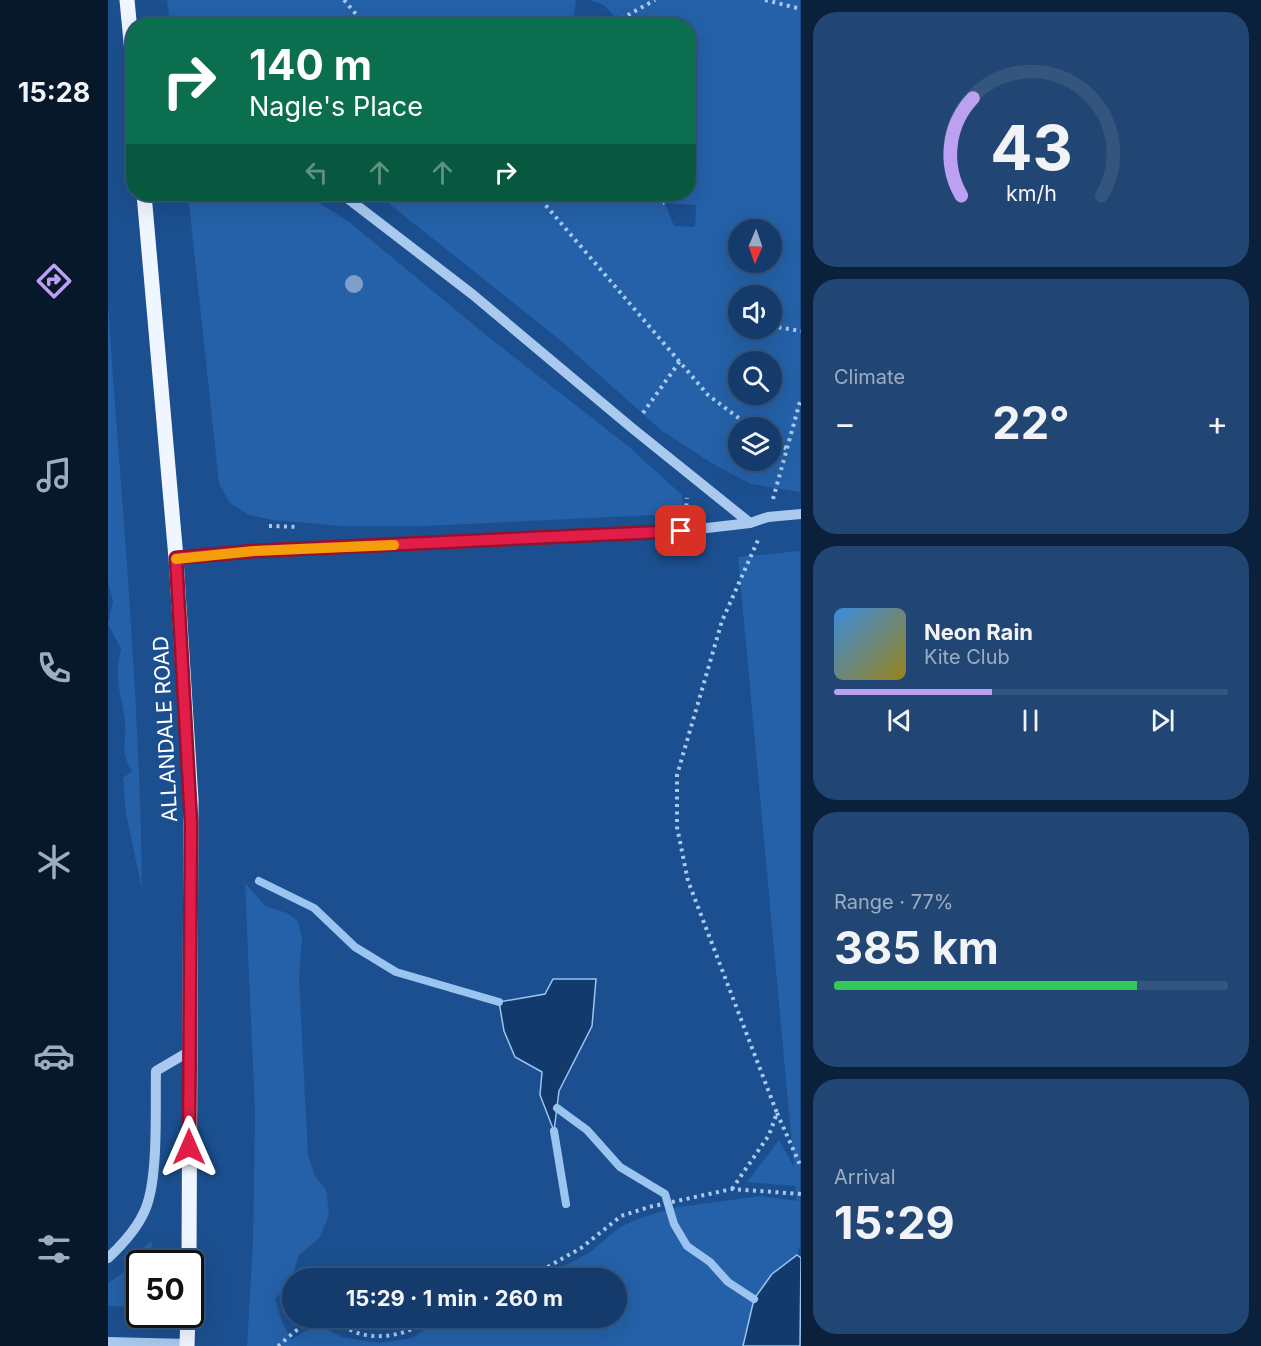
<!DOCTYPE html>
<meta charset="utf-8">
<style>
:root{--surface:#143b6b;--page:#214673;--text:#f1f3f6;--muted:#9dadc1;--line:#33557e;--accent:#bca0f2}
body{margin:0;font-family:Inter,sans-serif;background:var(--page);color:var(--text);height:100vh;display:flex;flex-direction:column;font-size:22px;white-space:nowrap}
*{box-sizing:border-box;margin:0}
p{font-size:20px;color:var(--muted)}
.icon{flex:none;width:33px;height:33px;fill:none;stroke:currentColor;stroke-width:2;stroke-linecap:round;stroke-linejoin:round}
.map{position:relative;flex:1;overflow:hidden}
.details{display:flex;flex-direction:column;gap:12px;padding:12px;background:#0b203b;width:460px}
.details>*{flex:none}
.top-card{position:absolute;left:18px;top:18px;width:570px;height:183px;border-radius:24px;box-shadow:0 6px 24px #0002,0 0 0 2px var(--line);background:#0b6e4f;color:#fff;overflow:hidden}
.needle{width:39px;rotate:182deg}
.buttons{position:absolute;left:620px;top:219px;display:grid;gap:12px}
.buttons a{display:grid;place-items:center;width:54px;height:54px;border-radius:50%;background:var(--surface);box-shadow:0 6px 24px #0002,0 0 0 2px var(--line);font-size:30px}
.speed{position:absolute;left:18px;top:1250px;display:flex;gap:12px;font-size:30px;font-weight:700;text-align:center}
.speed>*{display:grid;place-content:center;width:78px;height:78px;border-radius:50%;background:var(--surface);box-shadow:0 6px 24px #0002,0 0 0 2px var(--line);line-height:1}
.speed .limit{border:3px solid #111;border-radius:9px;background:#fff;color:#111}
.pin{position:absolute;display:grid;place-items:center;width:51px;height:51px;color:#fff;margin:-26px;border-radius:12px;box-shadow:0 3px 9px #0006}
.me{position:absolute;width:66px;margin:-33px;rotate:0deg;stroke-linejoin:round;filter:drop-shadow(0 0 4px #0008)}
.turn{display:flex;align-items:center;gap:21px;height:126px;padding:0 24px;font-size:27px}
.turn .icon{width:78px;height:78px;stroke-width:2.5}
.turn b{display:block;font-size:42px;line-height:51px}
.lanes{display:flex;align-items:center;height:57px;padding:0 24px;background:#0003;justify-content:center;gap:30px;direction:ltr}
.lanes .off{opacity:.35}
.big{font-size:45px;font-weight:700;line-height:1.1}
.details .card{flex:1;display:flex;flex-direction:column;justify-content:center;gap:9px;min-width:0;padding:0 21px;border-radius:24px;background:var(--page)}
.details .dial{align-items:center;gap:0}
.dial svg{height:156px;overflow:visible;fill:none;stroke:var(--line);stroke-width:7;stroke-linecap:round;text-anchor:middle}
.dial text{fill:var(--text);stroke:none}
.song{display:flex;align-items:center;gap:18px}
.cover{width:72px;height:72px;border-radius:9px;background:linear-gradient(135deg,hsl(210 70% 55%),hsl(50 70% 35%))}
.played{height:6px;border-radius:3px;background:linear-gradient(90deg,var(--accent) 40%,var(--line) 40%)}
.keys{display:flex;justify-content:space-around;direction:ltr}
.heat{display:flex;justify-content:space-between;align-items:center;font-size:33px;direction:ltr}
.charge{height:9px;border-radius:4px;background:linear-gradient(90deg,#34c759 77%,var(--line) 0)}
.trip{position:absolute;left:174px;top:1268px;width:345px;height:60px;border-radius:30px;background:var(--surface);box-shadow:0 6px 24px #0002,0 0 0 2px var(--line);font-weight:700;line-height:60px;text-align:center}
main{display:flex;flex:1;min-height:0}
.dock{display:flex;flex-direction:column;width:108px;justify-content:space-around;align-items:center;background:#08182b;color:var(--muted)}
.dock .icon{width:42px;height:42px}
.dock .active{color:var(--accent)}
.dock b{font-size:27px;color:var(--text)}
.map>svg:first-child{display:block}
.green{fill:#2461a8;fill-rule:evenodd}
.water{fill:#123a6d;stroke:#9cc4f0;stroke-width:1.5}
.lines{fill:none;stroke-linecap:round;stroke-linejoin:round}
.stream{stroke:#9cc4f0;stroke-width:8}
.path{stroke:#a9c9ee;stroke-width:4;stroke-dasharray:3 4.5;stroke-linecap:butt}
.minor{stroke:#a9c9ee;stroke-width:10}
.major{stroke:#f0f6ff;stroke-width:15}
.tree{fill:#7ea0ca}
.route-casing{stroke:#92132f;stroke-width:15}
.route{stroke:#e11d48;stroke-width:10}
.slow{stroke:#f59e0b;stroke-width:10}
.labels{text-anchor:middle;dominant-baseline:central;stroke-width:6;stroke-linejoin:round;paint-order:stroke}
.street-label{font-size:21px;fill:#fff;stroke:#1b4f8f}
</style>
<main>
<nav class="dock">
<b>15:28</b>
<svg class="icon active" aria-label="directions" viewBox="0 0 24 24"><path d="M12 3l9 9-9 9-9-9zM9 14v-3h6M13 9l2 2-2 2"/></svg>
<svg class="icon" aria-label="music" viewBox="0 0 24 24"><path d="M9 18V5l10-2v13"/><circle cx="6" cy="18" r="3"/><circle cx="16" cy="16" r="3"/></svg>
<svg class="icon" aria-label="phone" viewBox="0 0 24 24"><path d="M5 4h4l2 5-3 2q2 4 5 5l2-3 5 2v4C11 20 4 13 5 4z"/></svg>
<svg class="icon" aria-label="climate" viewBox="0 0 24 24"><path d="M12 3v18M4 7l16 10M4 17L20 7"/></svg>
<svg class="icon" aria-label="car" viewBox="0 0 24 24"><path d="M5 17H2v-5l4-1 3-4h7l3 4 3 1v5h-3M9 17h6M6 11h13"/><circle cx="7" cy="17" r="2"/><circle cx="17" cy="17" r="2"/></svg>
<svg class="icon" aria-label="filters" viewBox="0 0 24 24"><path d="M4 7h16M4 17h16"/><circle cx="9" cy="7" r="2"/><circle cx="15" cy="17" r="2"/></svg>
</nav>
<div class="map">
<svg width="693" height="1346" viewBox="0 0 693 1346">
<rect width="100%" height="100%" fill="#1b4f8f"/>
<!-- green -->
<path class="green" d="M 59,0 L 468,0 L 465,26 L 62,25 Z
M 482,0 L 692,0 L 692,492 L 643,484 L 605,464 L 553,430 L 452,340 L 269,194 L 543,194 L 556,202 L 551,194 L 580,194 L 580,26 L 514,25 L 496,5 ZM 557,203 L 588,205 L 587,227 L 566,226 ZM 630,230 L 663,230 L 663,262 L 630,262 ZM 630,296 L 663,296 L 663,328 L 630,328 ZM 630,362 L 663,362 L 663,394 L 630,394 ZM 630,428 L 663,428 L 663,460 L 630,460 Z
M 80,194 L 187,194 L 208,201 L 241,222 L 383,339 L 520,446 L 574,495 L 575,504 L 566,514 L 317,526 L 234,526 L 165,520 L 141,515 L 122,503 L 111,484 Z
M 0,304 C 13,499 32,694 34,890 L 18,813 L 15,778 L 24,771 C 11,751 19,744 17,722 C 14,692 5,682 13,649 L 0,624 L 5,602 L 0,582 Z
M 692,551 L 692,1246 L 689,1255 L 664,1274 L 646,1298 L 635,1346 L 139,1346 L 145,1240 L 147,1113 L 137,883 L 157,906 L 179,913 L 190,921 L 194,938 L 191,978 L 200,1156 L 208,1178 L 218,1189 L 221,1216 L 211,1238 L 191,1255 L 180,1289 L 167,1298 L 173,1319 L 183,1340 L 199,1330 L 218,1329 L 234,1337 L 272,1343 L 304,1338 L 335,1317 L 508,1317 L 508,1278 L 433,1278 L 481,1253 L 512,1227 L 535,1217 L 570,1207 L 652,1196 L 689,1201 L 687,1186 L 639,1182 L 671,1140 L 686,1167 L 630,557 Z
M 44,1242 L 45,1263 L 32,1263 L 31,1307 L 0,1306 L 0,1283 L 15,1273 L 40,1243 Z"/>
<!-- water -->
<path class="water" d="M 445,979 L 488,979 L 484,1026 L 451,1091 L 446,1131 L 432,1095 L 434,1072 L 407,1057 L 396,1031 L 391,1002 L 437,994 Z
M 689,1255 L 693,1258 L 692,1346 L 635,1346 L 646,1299 L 664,1274 Z"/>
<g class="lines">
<!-- stream -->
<path class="stream" d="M 151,881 L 206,908 L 247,947 L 288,972 L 391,1002
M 449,1108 L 479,1130 L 512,1167 L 557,1194 L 566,1224 L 579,1246 L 602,1262 L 620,1282 L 646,1299
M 446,1131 L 458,1204"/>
<!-- path -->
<path class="path" d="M 236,0 L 258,26
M 657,0 L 693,9
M 477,26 L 478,20
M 500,26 L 547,0
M 208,194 L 216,198
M 428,194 L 600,395 L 644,428
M 543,194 L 557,203
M 663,326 L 693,331
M 535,413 L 572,361
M 663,439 L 679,449
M 665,499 L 693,398
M 575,513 L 578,508 L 579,498
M 161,526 L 191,527
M 669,1113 L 693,1167
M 624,1189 L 661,1135 L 669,1113 L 580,881 L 569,827 L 569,775 L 614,621 L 650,540
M 420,1278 L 473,1248 L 513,1216 L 541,1207 L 624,1189 L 693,1194
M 170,1346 C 181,1337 194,1323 208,1320 C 225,1317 233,1326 247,1332 C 270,1341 304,1335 321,1317"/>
<!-- minor -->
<path class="minor" d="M 234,194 L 364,294 L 524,428 L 642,523
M 68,558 L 146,551 L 573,531 L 642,523 L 660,517 L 693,514
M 0,1258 C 15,1244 29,1229 37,1210 C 51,1178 47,1108 48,1071 L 82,1051
M 0,1342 L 80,1344"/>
<!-- major -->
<path class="major" d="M 19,0 L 26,73
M 36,194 L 68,558 L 83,800 L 81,1263
M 79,1346 L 80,1314"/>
</g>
<!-- trees -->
<circle class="tree" cx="246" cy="284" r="9"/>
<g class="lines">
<!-- route casing -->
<g class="route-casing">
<path id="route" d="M 81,1147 L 83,822 L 68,558 L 146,551 L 573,531"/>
</g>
<!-- route -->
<use href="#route" class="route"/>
<!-- slow -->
<path class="slow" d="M 68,559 L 146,551 L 286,545"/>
</g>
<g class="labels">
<!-- street labels -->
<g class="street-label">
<text transform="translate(57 729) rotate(-93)">ALLANDALE ROAD</text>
</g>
</g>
</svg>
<div class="buttons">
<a><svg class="needle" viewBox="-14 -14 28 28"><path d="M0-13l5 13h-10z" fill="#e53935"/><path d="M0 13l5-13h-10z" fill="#9dadc1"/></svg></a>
<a><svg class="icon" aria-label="sound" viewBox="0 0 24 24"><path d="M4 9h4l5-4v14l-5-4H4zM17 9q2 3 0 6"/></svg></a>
<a><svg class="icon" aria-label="search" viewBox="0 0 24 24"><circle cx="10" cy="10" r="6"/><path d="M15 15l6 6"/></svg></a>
<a><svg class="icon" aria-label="layers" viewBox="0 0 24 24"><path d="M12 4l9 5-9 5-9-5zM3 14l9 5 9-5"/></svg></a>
</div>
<div class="speed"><div class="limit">50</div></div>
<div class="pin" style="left:573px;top:531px;background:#d93025"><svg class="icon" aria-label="arrive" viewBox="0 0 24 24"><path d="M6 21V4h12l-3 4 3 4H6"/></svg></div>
<svg class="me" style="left:81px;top:1147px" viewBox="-20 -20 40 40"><path d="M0-17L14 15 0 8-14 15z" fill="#e11d48" stroke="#fff" stroke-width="4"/></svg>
<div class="trip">15:29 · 1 min · 260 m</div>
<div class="top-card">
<div class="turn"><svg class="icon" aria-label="right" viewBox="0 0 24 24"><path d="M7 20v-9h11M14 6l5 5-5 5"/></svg><div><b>140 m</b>Nagle's Place</div></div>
<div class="lanes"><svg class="icon off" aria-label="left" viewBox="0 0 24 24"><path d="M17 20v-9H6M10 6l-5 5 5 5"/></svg><svg class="icon off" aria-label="ahead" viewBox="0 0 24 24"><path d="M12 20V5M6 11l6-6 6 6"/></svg><svg class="icon off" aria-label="ahead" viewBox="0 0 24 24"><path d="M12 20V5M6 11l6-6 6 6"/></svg><svg class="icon" aria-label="right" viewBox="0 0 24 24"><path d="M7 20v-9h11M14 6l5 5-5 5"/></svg></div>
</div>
</div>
<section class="details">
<div class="card dial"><svg viewBox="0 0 100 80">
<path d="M14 69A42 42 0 1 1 86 69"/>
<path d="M14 69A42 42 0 0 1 20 19" stroke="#bca0f2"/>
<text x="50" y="56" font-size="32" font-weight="700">43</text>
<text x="50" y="72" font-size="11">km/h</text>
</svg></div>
<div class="card"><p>Climate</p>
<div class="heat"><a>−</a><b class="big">22°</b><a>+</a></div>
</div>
<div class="card">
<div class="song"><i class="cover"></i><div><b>Neon Rain</b><p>Kite Club</p></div></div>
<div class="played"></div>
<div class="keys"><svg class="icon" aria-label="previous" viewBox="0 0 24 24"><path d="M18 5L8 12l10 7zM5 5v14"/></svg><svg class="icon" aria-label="pause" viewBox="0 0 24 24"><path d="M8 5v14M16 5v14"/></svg><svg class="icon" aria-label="next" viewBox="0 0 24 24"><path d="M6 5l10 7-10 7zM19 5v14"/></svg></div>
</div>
<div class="card"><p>Range · 77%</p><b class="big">385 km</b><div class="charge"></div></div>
<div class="card"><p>Arrival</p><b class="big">15:29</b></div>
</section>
</main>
